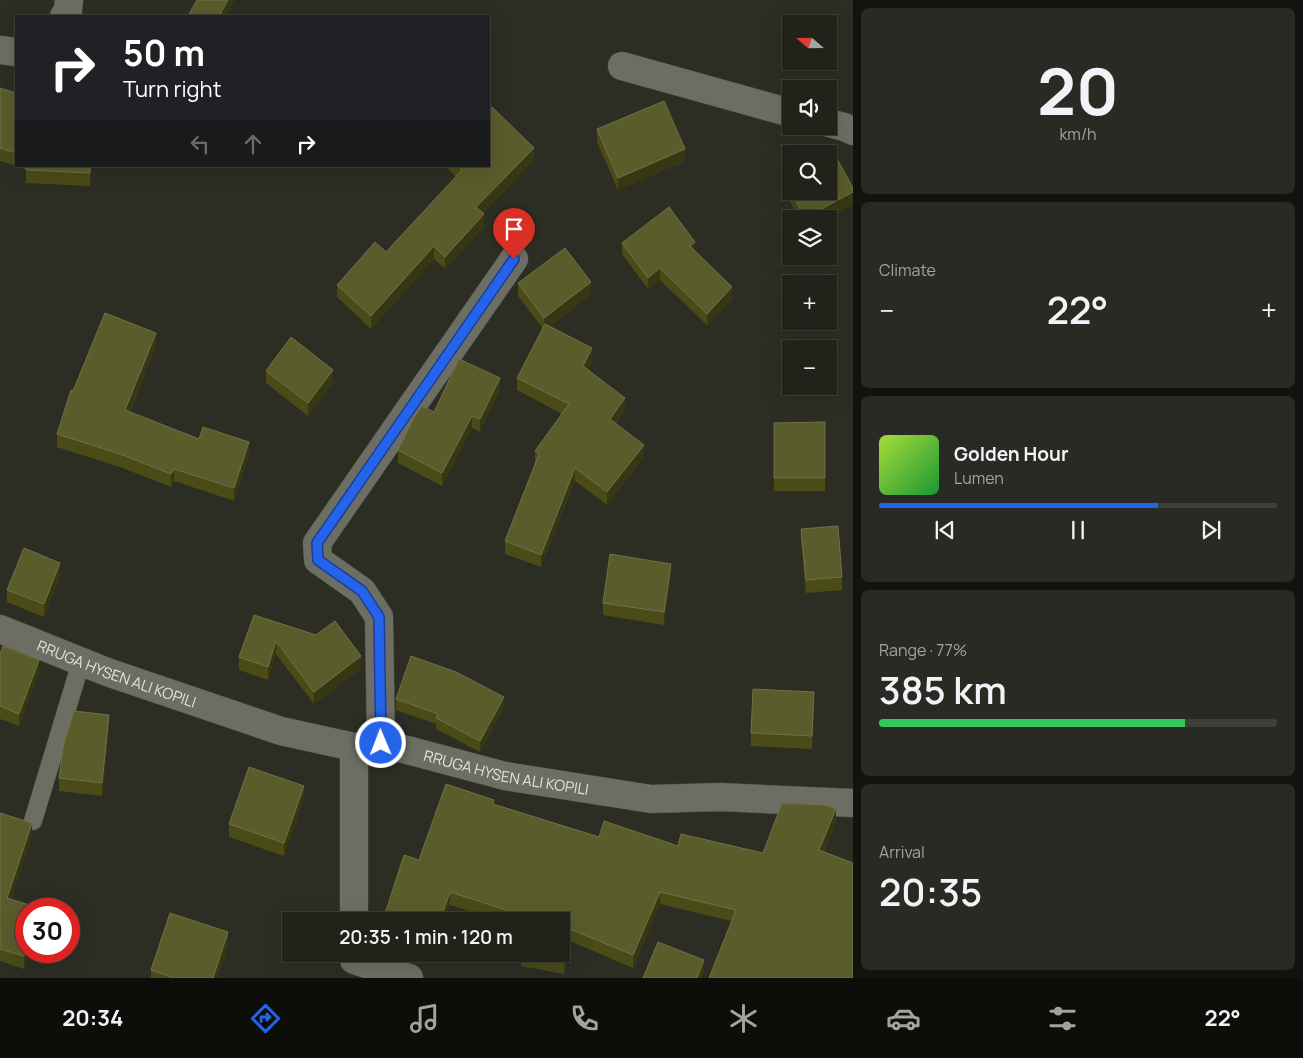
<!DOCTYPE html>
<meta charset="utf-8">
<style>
:root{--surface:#21221a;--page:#292a23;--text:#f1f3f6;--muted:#a2a4a2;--line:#3e3f39;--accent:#2563eb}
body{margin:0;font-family:Manrope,sans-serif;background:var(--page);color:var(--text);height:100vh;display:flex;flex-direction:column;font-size:19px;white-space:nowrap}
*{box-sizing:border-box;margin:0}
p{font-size:16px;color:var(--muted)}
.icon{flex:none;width:28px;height:28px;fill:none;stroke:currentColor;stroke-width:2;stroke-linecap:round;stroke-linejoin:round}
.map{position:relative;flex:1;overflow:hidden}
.details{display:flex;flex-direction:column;gap:8px;padding:8px;background:#12130e;width:450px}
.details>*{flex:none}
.guide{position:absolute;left:15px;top:15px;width:475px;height:152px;border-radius:0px;box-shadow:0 5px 20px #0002,0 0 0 1px var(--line);background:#202124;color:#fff;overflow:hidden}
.needle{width:32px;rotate:290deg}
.buttons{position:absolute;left:782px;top:15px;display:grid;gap:10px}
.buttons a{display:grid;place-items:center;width:55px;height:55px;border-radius:0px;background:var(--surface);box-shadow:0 5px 20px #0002,0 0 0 1px var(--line);font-size:25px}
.speed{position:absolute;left:15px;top:898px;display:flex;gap:10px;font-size:25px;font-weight:700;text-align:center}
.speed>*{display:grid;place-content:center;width:65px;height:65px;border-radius:50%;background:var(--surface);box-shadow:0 5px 20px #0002,0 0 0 1px var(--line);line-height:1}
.speed .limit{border:8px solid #d22;background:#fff;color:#111}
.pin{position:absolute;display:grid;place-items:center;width:42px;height:42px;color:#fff;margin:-51px -21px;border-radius:50% 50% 50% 0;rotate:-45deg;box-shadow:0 0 5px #0007}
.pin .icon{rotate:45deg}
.me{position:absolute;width:55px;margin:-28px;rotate:359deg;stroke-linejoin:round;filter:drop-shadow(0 0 4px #0008)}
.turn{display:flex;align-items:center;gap:18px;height:105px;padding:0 25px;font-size:22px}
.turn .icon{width:65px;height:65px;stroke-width:2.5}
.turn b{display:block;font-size:35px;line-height:42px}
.lanes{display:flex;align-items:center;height:48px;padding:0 25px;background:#0003;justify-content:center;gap:25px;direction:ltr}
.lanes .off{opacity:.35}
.big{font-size:38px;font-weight:600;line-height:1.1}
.details .tile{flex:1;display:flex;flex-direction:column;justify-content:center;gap:8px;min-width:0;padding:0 18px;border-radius:8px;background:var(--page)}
.details .dial{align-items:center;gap:0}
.dial b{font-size:65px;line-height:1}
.song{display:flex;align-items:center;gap:15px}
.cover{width:60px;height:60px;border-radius:8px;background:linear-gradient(135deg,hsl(80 70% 55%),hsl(130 70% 35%))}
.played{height:5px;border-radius:2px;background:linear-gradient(90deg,var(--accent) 70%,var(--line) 70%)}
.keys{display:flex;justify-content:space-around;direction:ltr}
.heat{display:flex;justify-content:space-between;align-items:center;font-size:28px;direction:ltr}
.charge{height:8px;border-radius:4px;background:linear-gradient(90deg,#34c759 77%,var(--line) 0)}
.trip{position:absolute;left:282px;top:912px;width:288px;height:50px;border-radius:0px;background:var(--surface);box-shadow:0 5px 20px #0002,0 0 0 1px var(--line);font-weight:600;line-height:50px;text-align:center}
.menu{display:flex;height:80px;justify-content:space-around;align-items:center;background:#0d0e0a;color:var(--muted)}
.menu .icon{width:35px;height:35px}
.menu .active{color:var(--accent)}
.menu b{font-size:22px;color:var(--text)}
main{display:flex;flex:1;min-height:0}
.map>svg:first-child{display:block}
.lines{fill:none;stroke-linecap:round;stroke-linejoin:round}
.lane-casing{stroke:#4a4b42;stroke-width:19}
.street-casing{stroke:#4a4b42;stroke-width:29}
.lane{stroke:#6d6e63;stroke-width:18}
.street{stroke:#6d6e63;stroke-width:28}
.wall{fill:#4a4b17}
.shaded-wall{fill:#373813}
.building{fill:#5b5c2c;stroke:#707148}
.route-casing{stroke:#184099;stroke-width:12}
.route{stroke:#2563eb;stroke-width:9}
.labels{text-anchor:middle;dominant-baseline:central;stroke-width:5;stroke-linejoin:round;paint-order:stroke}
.street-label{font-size:15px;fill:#e2e3dc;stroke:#141510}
</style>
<main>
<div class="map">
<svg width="853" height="978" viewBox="0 0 853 978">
<rect width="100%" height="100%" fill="#2c2d23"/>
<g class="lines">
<!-- lane casing -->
<g class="lane-casing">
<path id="lane" d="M 33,821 L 81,662"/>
</g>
<!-- street casing -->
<g class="street-casing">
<g id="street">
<path d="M 64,16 L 68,11 L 69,0"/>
<path d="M 0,50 L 16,52"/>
<path d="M 622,66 L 791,113"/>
<path d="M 829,123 L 844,127 L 853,131"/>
<path id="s1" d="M 0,629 L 107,672 L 281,731 L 354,747 L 381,743 L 505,776 L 651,799 L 720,797 L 853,803"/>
<path d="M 381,743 L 379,617 L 362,591 L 318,560 L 317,543 L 514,259"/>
<path d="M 354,747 L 354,921"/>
<path d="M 354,960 L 409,978"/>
</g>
</g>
<!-- lane -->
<use href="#lane" class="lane"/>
<!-- street -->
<use href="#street" class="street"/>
</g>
<!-- wall -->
<path class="wall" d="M 0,88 L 16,93 L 16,166 L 0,161 Z
M 597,129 L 685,161 L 618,190 L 597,142 Z
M 534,160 L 483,213 L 484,227 L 445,269 L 434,259 L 371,329 L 337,297 L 337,285 L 386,252 L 456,177 L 446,166 L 489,166 Z
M 17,166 L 91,166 L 90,186 L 26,183 L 26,169 Z
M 786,181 L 827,219 L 799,219 L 786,194 Z
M 622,243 L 695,251 L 732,299 L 707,325 L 660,280 L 648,289 L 622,254 Z
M 518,283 L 591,295 L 549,326 L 592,361 L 588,370 L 625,410 L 616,424 L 644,457 L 607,505 L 575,481 L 541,567 L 505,554 L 505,541 L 535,464 L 535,451 L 562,414 L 517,390 L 517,378 L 543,329 L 518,296 Z
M 156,345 L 130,412 L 199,439 L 249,454 L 234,501 L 174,481 L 171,487 L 120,467 L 57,447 L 57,434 L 73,391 Z
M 266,371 L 333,382 L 308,416 L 266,383 Z
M 500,390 L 480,432 L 472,428 L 442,486 L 398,463 L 398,450 L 434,412 Z
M 825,422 L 825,491 L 774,491 L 774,423 Z
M 801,529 L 842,577 L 842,590 L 806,593 L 801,541 Z
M 60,576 L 44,617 L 7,602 L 7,590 Z
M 671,576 L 664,625 L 603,615 L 603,603 Z
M 254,615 L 361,669 L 314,704 L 276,654 L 268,680 L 239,670 L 239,657 Z
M 0,654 L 39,673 L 19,726 L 0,719 Z
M 396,699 L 504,708 L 480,752 L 436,729 L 436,724 L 396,710 Z
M 814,705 L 812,749 L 751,746 L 751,733 Z
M 109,727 L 102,796 L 59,791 L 59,778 Z
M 304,799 L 284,856 L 229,837 L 229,824 Z
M 494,804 L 599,837 L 678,846 L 763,853 L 836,822 L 824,852 L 731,921 L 660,904 L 633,968 L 570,941 L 564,974 L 521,966 L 521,954 L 561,921 L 502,921 L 450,905 L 444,921 L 384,921 L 384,917 L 419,860 Z
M 0,813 L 32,836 L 11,899 L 39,908 L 24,969 L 0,961 Z
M 228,945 L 217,978 L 151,978 L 151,970 Z"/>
<!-- shaded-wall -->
<path class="shaded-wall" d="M 228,0 L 235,0 L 226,16 L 219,16 Z
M 534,148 L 534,160 L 476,220 L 476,207 Z
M 685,149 L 685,161 L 618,190 L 618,178 Z
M 853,192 L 853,205 L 827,219 L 805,219 L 805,218 Z
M 484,214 L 484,227 L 445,269 L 445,257 Z
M 695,242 L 695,253 L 690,246 Z
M 434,246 L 434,259 L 371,329 L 371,316 Z
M 660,268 L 660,280 L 648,289 L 648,278 Z
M 591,282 L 591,295 L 544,331 L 544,318 Z
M 732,287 L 732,299 L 707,325 L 707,314 Z
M 156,333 L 156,345 L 125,423 L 125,410 Z
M 592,348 L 592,361 L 583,379 L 583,366 Z
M 333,370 L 333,382 L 308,416 L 308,403 Z
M 500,378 L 500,390 L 480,432 L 480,419 Z
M 625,398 L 625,410 L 610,432 L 610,419 Z
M 472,416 L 472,428 L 442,486 L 442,473 Z
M 249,442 L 249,454 L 234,501 L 234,488 Z
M 644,445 L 644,457 L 607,505 L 607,492 Z
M 575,468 L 575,481 L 541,567 L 541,555 Z
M 174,469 L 174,481 L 171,487 L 171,474 Z
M 60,563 L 60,576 L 44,617 L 44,604 Z
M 671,564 L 671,576 L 664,625 L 664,612 Z
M 276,641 L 276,654 L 268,680 L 268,667 Z
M 361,656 L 361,669 L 314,704 L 314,692 Z
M 39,660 L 39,673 L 19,726 L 19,714 Z
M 814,692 L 814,705 L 812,749 L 812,736 Z
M 504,697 L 504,708 L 480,752 L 480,741 Z
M 109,715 L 109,727 L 102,796 L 102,783 Z
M 304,786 L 304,799 L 284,856 L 284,843 Z
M 836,809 L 836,822 L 819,863 L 819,850 Z
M 32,823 L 32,836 L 7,911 L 7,898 Z
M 450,892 L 450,905 L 444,921 L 440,921 Z
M 660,892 L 660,904 L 633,968 L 633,955 Z
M 570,929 L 570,941 L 564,974 L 564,962 Z
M 228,932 L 228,945 L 217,978 L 213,978 Z
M 26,950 L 26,951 L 30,951 L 24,969 L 24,956 Z
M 704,960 L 704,972 L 702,978 L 697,978 Z"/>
<!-- building -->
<path class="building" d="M 197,0 L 228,0 L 219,16 L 188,16 Z
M 0,88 L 16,93 L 16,119 L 15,123 L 16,123 L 16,153 L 0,148 Z
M 664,101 L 685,149 L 618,178 L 597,129 Z
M 492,107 L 534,148 L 476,207 L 484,214 L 445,257 L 434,246 L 371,316 L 337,285 L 375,242 L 386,252 L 462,170 L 458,166 L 489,166 L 489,110 Z
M 835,155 L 853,188 L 853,192 L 805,218 L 786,181 L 791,178 L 791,191 L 829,191 L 829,158 Z
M 26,166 L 90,166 L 90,173 L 26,170 Z
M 669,207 L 695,242 L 690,246 L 732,287 L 707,314 L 660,268 L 648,278 L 622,243 Z
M 565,248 L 591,282 L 544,318 L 518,283 Z
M 105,313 L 156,333 L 125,410 L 199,439 L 203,427 L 249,442 L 234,488 L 174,469 L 171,474 L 120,454 L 57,434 L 71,390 L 73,391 Z
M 545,324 L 592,348 L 583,366 L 625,398 L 610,419 L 644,445 L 607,492 L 575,468 L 541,555 L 505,541 L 539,454 L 535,451 L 569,404 L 517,378 Z
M 291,337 L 333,370 L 308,403 L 266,371 Z
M 459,359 L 500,378 L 480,419 L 472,416 L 442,473 L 398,450 L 415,416 L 422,406 L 434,412 Z
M 825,422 L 825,478 L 774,478 L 774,423 Z
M 838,526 L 842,577 L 806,580 L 801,529 Z
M 24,548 L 60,563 L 44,604 L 7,590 Z
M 610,554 L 671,564 L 664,612 L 603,603 Z
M 254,615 L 316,635 L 335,621 L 361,656 L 314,692 L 276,641 L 268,667 L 239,657 Z
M 3,646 L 39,660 L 19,714 L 0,706 L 0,654 Z
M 411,656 L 456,672 L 504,697 L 480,741 L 436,718 L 438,714 L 396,699 Z
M 753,689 L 814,692 L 812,736 L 751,733 Z
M 74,711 L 109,715 L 102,783 L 59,778 L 63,747 Z
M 249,767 L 304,786 L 284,843 L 229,824 Z
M 446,784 L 494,800 L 493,804 L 599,837 L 604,821 L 678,846 L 681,834 L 763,853 L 782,803 L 825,805 L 836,809 L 819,850 L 853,863 L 853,978 L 709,978 L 736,910 L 660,892 L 633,955 L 570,929 L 564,962 L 521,954 L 561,954 L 561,921 L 527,921 L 528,917 L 450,892 L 440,921 L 397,921 L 384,917 L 404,855 L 419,860 Z
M 0,813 L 32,823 L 7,898 L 39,908 L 26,909 L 26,950 L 24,956 L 0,949 Z
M 170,913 L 228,932 L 213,978 L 174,978 L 151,970 Z
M 658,942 L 704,960 L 697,978 L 643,978 Z"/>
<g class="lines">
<!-- route casing -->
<g class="route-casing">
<path id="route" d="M 381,743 L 379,617 L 362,591 L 318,560 L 317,543 L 514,259"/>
</g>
<!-- route -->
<use href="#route" class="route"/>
</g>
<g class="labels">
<!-- street labels -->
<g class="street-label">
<text stroke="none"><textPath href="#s1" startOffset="125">RRUGA HYSEN ALI KOPILI</textPath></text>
<text stroke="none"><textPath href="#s1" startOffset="530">RRUGA HYSEN ALI KOPILI</textPath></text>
</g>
</g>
</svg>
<div class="buttons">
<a><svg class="needle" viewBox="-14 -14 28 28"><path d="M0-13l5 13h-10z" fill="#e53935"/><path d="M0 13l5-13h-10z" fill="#a2a4a2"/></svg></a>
<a><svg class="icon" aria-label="sound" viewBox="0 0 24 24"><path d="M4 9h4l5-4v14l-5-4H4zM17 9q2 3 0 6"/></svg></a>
<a><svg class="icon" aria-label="search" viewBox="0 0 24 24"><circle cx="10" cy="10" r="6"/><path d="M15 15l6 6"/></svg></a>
<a><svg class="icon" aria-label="layers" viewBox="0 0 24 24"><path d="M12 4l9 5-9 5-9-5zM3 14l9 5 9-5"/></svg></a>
<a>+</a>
<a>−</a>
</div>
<div class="speed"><div class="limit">30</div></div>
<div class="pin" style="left:514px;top:259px;background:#d93025"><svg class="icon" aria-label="arrive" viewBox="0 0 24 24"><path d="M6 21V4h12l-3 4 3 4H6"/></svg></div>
<svg class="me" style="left:381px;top:743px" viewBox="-20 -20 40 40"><circle r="17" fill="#2563eb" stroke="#fff" stroke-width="3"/><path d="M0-11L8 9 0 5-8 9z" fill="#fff"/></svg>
<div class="trip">20:35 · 1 min · 120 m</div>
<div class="guide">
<div class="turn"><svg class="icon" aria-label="right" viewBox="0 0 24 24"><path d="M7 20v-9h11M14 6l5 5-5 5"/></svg><div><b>50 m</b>Turn right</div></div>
<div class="lanes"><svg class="icon off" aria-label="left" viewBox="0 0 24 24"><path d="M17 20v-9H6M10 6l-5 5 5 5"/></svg><svg class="icon off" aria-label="ahead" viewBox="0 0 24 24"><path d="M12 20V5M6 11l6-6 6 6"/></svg><svg class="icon" aria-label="right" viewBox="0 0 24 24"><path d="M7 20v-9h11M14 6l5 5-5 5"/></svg></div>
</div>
</div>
<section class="details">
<div class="tile dial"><b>20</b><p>km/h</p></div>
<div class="tile"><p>Climate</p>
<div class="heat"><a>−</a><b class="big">22°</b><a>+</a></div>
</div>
<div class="tile">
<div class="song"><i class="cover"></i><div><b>Golden Hour</b><p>Lumen</p></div></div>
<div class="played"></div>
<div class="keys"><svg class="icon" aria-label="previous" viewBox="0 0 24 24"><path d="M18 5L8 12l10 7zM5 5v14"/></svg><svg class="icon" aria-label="pause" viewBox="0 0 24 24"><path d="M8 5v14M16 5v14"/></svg><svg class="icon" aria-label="next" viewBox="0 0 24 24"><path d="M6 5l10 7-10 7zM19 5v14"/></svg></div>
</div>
<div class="tile"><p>Range · 77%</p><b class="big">385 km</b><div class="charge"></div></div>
<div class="tile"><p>Arrival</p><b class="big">20:35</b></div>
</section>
</main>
<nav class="menu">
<b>20:34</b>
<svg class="icon active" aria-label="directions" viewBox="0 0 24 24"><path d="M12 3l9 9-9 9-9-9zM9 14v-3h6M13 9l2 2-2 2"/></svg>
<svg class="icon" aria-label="music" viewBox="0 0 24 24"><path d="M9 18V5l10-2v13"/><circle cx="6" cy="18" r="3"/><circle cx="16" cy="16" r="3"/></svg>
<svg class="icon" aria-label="phone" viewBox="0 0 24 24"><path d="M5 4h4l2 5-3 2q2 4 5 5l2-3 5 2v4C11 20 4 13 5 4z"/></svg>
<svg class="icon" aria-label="climate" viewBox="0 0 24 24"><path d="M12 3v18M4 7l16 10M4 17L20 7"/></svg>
<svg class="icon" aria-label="car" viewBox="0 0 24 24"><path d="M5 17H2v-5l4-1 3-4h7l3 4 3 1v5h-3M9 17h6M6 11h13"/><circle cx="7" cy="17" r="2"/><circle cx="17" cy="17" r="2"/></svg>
<svg class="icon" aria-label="filters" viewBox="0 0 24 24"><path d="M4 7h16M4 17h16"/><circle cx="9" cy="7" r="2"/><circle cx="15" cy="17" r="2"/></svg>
<b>22°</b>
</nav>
